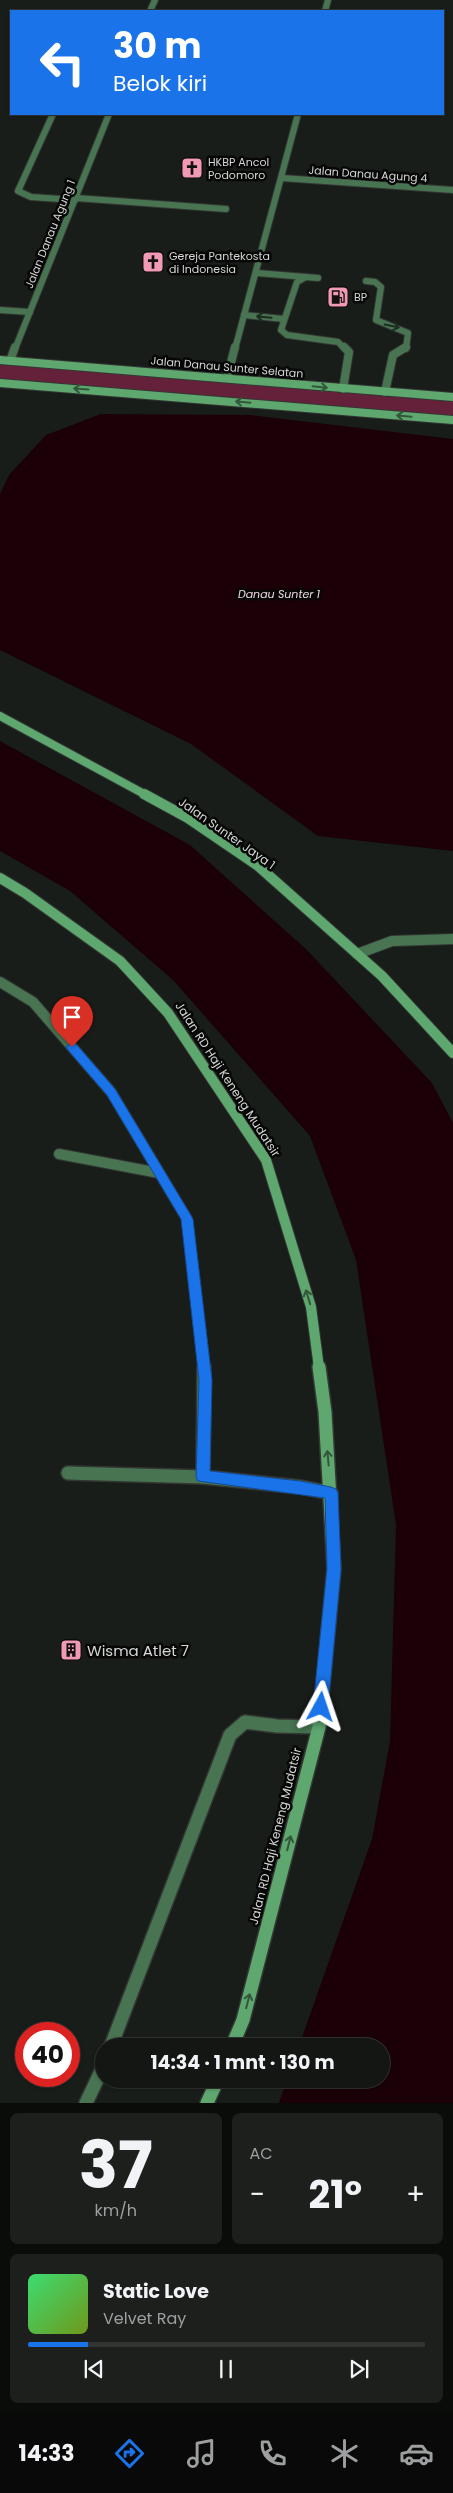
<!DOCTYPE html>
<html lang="id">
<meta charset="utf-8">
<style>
:root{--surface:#131613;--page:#1c1f1c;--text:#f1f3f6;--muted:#9d9fa0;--line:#323533;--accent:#1a73e8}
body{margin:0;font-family:Poppins,sans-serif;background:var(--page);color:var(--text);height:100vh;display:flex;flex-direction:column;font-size:19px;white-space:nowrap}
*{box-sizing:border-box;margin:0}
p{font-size:16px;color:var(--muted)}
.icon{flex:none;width:28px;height:28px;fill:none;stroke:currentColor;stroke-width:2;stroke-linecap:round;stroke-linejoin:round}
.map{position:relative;height:2103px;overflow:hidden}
.details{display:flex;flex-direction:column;gap:10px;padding:10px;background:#0a0c0a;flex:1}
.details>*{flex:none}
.banner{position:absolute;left:10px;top:10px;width:434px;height:105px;border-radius:0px;box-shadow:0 1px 4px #0004,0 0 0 1px var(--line);background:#1a73e8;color:#fff;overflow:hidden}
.speed{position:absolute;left:15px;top:2022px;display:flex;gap:10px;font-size:25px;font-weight:700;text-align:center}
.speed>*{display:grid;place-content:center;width:65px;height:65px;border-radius:50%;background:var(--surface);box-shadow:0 1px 4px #0004,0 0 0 1px var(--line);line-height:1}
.speed .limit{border:8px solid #d22;background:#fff;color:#111}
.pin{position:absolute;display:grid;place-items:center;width:42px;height:42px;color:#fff;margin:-51px -21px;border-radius:50% 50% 50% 0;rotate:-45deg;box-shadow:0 0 5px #0007}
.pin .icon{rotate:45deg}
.me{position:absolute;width:55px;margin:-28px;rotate:5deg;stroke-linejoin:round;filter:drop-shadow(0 0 4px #0008)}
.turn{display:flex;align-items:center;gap:18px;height:105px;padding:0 20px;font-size:22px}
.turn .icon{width:65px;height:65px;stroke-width:2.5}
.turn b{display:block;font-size:35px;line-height:42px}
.big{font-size:38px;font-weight:700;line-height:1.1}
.details .widget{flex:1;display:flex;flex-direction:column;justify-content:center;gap:8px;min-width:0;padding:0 18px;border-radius:8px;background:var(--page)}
.details .dial{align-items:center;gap:0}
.dial b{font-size:65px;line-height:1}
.song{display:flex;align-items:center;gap:15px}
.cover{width:60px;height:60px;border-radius:8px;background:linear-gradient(135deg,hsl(140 70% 55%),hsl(80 70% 35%))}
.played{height:5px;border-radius:2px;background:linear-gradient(90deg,var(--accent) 15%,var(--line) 15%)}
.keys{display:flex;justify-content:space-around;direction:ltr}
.heat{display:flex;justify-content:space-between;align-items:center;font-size:28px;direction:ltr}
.details .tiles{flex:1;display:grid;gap:10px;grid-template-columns:1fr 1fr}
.widget:last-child{grid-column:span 2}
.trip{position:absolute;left:95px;top:2038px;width:295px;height:50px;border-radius:25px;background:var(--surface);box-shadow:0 1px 4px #0004,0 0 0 1px var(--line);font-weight:700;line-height:50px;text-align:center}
.tabs{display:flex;height:80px;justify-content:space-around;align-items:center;background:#080908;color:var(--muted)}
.tabs .icon{width:35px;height:35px}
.tabs .on{color:var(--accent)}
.tabs b{font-size:22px;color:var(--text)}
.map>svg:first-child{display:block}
.green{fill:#65213a}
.water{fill:#1b0008}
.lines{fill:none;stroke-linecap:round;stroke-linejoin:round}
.lane-far3-casing{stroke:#333733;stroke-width:8}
.lane-far2-casing{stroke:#333733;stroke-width:10}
.lane-far1-casing{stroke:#333733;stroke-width:12}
.lane-casing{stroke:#333733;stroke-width:16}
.street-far3-casing{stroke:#333733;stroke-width:8}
.street-far2-casing{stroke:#333733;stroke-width:10}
.street-far1-casing{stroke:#333733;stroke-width:12}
.street-casing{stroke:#333733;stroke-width:16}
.secondary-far2-casing{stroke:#333733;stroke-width:10}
.secondary-far1-casing{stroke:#333733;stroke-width:12}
.secondary-casing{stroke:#333733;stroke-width:16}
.lane-far3{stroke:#487451;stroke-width:6}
.lane-far2{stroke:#487451;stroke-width:8}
.lane-far1{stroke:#487451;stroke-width:10}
.lane{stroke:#487451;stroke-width:13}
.street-far3{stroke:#487451;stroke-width:6}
.street-far2{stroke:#487451;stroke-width:8}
.street-far1{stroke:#487451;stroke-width:10}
.street{stroke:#487451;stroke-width:13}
.secondary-far2{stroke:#5ea76f;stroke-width:8}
.secondary-far1{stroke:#5ea76f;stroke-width:10}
.secondary{stroke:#5ea76f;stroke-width:13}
.oneway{stroke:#1d2d20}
.oneway2{stroke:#32573a}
.route{fill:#1a73e8;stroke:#114b97}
.labels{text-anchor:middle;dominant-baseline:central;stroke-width:5;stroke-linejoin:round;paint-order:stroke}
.far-poi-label{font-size:11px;fill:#d4d7d4;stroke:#060706;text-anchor:start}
.far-street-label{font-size:11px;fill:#d4d7d4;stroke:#060706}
.far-water-label{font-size:11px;font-style:italic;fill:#f0d9df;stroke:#060706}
.street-label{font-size:12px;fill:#d4d7d4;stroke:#060706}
.near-poi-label{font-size:15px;fill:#d4d7d4;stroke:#060706;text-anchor:start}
</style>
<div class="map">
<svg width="453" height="2103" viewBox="0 0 453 2103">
<rect width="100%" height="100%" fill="#191d19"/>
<!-- green -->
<path class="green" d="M 0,355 L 453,397 L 453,420 L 0,379 Z"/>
<!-- water -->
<path class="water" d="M 101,414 L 250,415 L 453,439 L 453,851 L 318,836 L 191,744 L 0,650 L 0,494 L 9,475 L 46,435 Z
M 0,741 L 190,845 L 306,949 L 432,1083 L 453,1123 L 453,2103 L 279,2103 L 287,2079 L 381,2079 L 381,2046 L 299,2046 L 372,1839 L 390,1741 L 396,1525 L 356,1260 L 310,1136 L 173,980 L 70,891 L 0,851 Z"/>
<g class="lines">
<!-- lane-far3 casing -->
<g class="lane-far3-casing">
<path id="lane-far3" d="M 53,114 L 18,191 L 31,197 L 75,200
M 76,198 L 226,209
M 257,273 L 318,278
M 306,277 L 297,282 L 281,330 L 287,335 L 338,342 L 345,349
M 366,281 L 375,282 L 381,287 L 376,320 L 408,333 L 406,349
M 0,310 L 30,312
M 244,315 L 284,319"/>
</g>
<!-- lane-far2 casing -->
<g class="lane-far2-casing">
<path id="lane-far2" d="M 343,389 L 349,352 L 344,347
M 385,392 L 393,355 L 406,347"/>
</g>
<!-- lane-far1 casing -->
<g class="lane-far1-casing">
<path id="lane-far1" d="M 357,954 L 392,941 L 453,939
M 59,1154 L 159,1173"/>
</g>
<!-- lane casing -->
<g class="lane-casing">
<path id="lane" d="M 68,1473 L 203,1477
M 111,2046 L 230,1735 L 245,1722 L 277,1726 L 319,1727
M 86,2103 L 104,2065"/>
</g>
<!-- street-far3 casing -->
<g class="street-far3-casing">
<path id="street-far3" d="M 150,11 L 155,0
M 325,11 L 328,0
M 282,178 L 453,190
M 15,349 L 109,114
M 235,349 L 298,114"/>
</g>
<!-- street-far2 casing -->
<g class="street-far2-casing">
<path id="street-far2" d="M 10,361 L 15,347
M 227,378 L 235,347"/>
</g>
<!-- street-far1 casing -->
<g class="street-far1-casing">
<path id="street-far1" d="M 0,982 L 33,1002 L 111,1092 L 187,1219 L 205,1368"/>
</g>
<!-- street casing -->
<g class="street-casing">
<path id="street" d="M 204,1367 L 203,1477 L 300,1487 L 331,1493"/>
</g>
<!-- secondary-far2 casing -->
<g class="secondary-far2-casing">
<path id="secondary-far2" d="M 0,360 L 453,397
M 0,383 L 453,420
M 0,716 L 146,795"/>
</g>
<!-- secondary-far1 casing -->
<g class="secondary-far1-casing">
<path id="secondary-far1" d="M 144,794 L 188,818 L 257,865 L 382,976 L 453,1053
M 0,878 L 25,893 L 120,961 L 168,1013 L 266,1160 L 311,1307 L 319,1368"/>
</g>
<!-- secondary casing -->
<g class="secondary-casing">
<path id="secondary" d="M 232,2046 L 243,2020 L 319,1727 L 334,1569 L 325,1412 L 319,1367
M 207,2103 L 218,2079"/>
</g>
<!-- lane-far3 -->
<use href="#lane-far3" class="lane-far3"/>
<!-- lane-far2 -->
<use href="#lane-far2" class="lane-far2"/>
<!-- lane-far1 -->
<use href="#lane-far1" class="lane-far1"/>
<!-- lane -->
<use href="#lane" class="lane"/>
<!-- street-far3 -->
<use href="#street-far3" class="street-far3"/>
<!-- street-far2 -->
<use href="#street-far2" class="street-far2"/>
<!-- street-far1 -->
<use href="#street-far1" class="street-far1"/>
<!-- street -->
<use href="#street" class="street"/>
<!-- secondary-far2 -->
<use href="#secondary-far2" class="secondary-far2"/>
<!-- secondary-far1 -->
<use href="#secondary-far1" class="secondary-far1"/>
<!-- secondary -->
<use href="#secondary" class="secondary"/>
</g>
<!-- one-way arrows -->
<defs><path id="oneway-shaft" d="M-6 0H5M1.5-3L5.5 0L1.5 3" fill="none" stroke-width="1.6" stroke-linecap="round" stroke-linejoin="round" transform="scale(1.25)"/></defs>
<g class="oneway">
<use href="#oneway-shaft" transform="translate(264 317) rotate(-175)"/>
<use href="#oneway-shaft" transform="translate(392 326) rotate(12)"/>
</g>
<g class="oneway2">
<use href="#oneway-shaft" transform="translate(320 387) rotate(6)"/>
<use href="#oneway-shaft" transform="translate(81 389) rotate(-176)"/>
<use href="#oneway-shaft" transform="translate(243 402) rotate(-175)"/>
<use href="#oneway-shaft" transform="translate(404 416) rotate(-175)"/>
<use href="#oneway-shaft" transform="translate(308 1297) rotate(-107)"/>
<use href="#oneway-shaft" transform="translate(328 1458) rotate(-95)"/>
<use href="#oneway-shaft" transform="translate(289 1843) rotate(-76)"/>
<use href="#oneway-shaft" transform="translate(248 2001) rotate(-76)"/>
</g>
<!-- route -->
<path class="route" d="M 72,1042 L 76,1044 L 115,1089 L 193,1219 L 212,1380 L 210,1471 L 300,1481 L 331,1487 L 336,1489 L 338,1493 L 341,1569 L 328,1707 L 326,1713 L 321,1715 L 315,1713 L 313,1707 L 327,1569 L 325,1498 L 198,1481 L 196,1477 L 199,1380 L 181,1219 L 107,1095 L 68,1050 L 66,1047 Z"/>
<!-- icons -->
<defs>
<g id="church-square" transform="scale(1.125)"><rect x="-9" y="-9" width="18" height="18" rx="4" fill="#f19ab3" stroke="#060706"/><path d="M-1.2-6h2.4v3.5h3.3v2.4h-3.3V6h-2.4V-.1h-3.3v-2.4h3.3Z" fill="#111"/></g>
<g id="fuel-square" transform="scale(1.125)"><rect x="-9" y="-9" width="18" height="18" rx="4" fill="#f19ab3" stroke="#060706"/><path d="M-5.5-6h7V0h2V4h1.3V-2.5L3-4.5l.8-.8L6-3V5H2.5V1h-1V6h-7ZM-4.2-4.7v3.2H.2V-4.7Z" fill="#111"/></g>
<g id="building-square" transform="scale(1.125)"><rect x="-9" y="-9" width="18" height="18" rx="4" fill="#f19ab3" stroke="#060706"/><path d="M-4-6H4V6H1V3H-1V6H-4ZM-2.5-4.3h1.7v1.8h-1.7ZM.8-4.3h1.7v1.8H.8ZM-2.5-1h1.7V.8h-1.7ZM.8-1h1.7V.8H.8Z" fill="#111"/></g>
</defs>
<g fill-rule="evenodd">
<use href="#church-square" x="192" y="168"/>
<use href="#church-square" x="153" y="262"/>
<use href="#fuel-square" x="338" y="297"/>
<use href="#building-square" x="71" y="1650"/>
</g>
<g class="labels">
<!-- far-poi labels -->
<g class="far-poi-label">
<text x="208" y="162">HKBP Ancol<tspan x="208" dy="13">Podomoro</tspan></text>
<text x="169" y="256">Gereja Pantekosta<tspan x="169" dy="13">di Indonesia</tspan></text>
<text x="354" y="297">BP</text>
</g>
<!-- far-street labels -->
<g class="far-street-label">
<text transform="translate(368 174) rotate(4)">Jalan Danau Agung 4</text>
<text transform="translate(50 234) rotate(-68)">Jalan Danau Agung 1</text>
<text transform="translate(227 367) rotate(5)">Jalan Danau Sunter Selatan</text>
</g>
<!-- far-water labels -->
<g class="far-water-label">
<text x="279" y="594">Danau Sunter 1</text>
</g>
<!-- street labels -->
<g class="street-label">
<text transform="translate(227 833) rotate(35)">Jalan Sunter Jaya 1</text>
<text transform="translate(228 1079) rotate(57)">Jalan RD Haji Keneng Mudatsir</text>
<text transform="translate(275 1836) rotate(-76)">Jalan RD Haji Keneng Mudatsir</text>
</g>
<!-- near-poi labels -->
<g class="near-poi-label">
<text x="87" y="1650">Wisma Atlet 7</text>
</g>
</g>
</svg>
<div class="speed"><div class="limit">40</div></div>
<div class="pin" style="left:72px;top:1047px;background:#d93025"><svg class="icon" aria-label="arrive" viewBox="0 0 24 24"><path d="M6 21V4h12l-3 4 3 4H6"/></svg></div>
<svg class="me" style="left:321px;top:1707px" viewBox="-20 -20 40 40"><path d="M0-17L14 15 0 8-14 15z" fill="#1a73e8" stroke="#fff" stroke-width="4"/></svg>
<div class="trip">14:34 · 1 mnt · 130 m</div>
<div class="banner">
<div class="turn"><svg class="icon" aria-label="left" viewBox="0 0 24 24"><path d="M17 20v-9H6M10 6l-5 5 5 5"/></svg><div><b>30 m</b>Belok kiri</div></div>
</div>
</div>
<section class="details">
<div class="tiles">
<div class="widget dial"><b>37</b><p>km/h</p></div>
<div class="widget"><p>AC</p>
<div class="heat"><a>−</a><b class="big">21°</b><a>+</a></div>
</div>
<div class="widget">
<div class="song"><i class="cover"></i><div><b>Static Love</b><p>Velvet Ray</p></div></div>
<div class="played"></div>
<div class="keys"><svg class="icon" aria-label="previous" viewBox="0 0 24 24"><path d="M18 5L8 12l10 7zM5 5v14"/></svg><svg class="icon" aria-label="pause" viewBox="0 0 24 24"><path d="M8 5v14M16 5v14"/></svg><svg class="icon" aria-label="next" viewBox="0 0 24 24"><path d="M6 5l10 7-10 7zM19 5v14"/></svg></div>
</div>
</div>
</section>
<nav class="tabs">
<b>14:33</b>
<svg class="icon on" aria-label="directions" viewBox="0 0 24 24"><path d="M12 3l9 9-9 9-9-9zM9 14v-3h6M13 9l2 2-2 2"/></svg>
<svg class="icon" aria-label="music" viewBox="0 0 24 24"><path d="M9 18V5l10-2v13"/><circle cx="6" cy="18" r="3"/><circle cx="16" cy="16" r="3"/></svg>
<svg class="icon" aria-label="phone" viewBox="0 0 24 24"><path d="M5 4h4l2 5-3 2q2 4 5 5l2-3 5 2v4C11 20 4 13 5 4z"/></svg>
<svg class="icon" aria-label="climate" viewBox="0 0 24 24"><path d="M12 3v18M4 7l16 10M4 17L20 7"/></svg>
<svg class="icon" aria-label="car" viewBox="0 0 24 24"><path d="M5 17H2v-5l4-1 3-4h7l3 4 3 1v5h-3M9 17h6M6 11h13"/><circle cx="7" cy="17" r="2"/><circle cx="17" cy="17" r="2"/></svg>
</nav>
